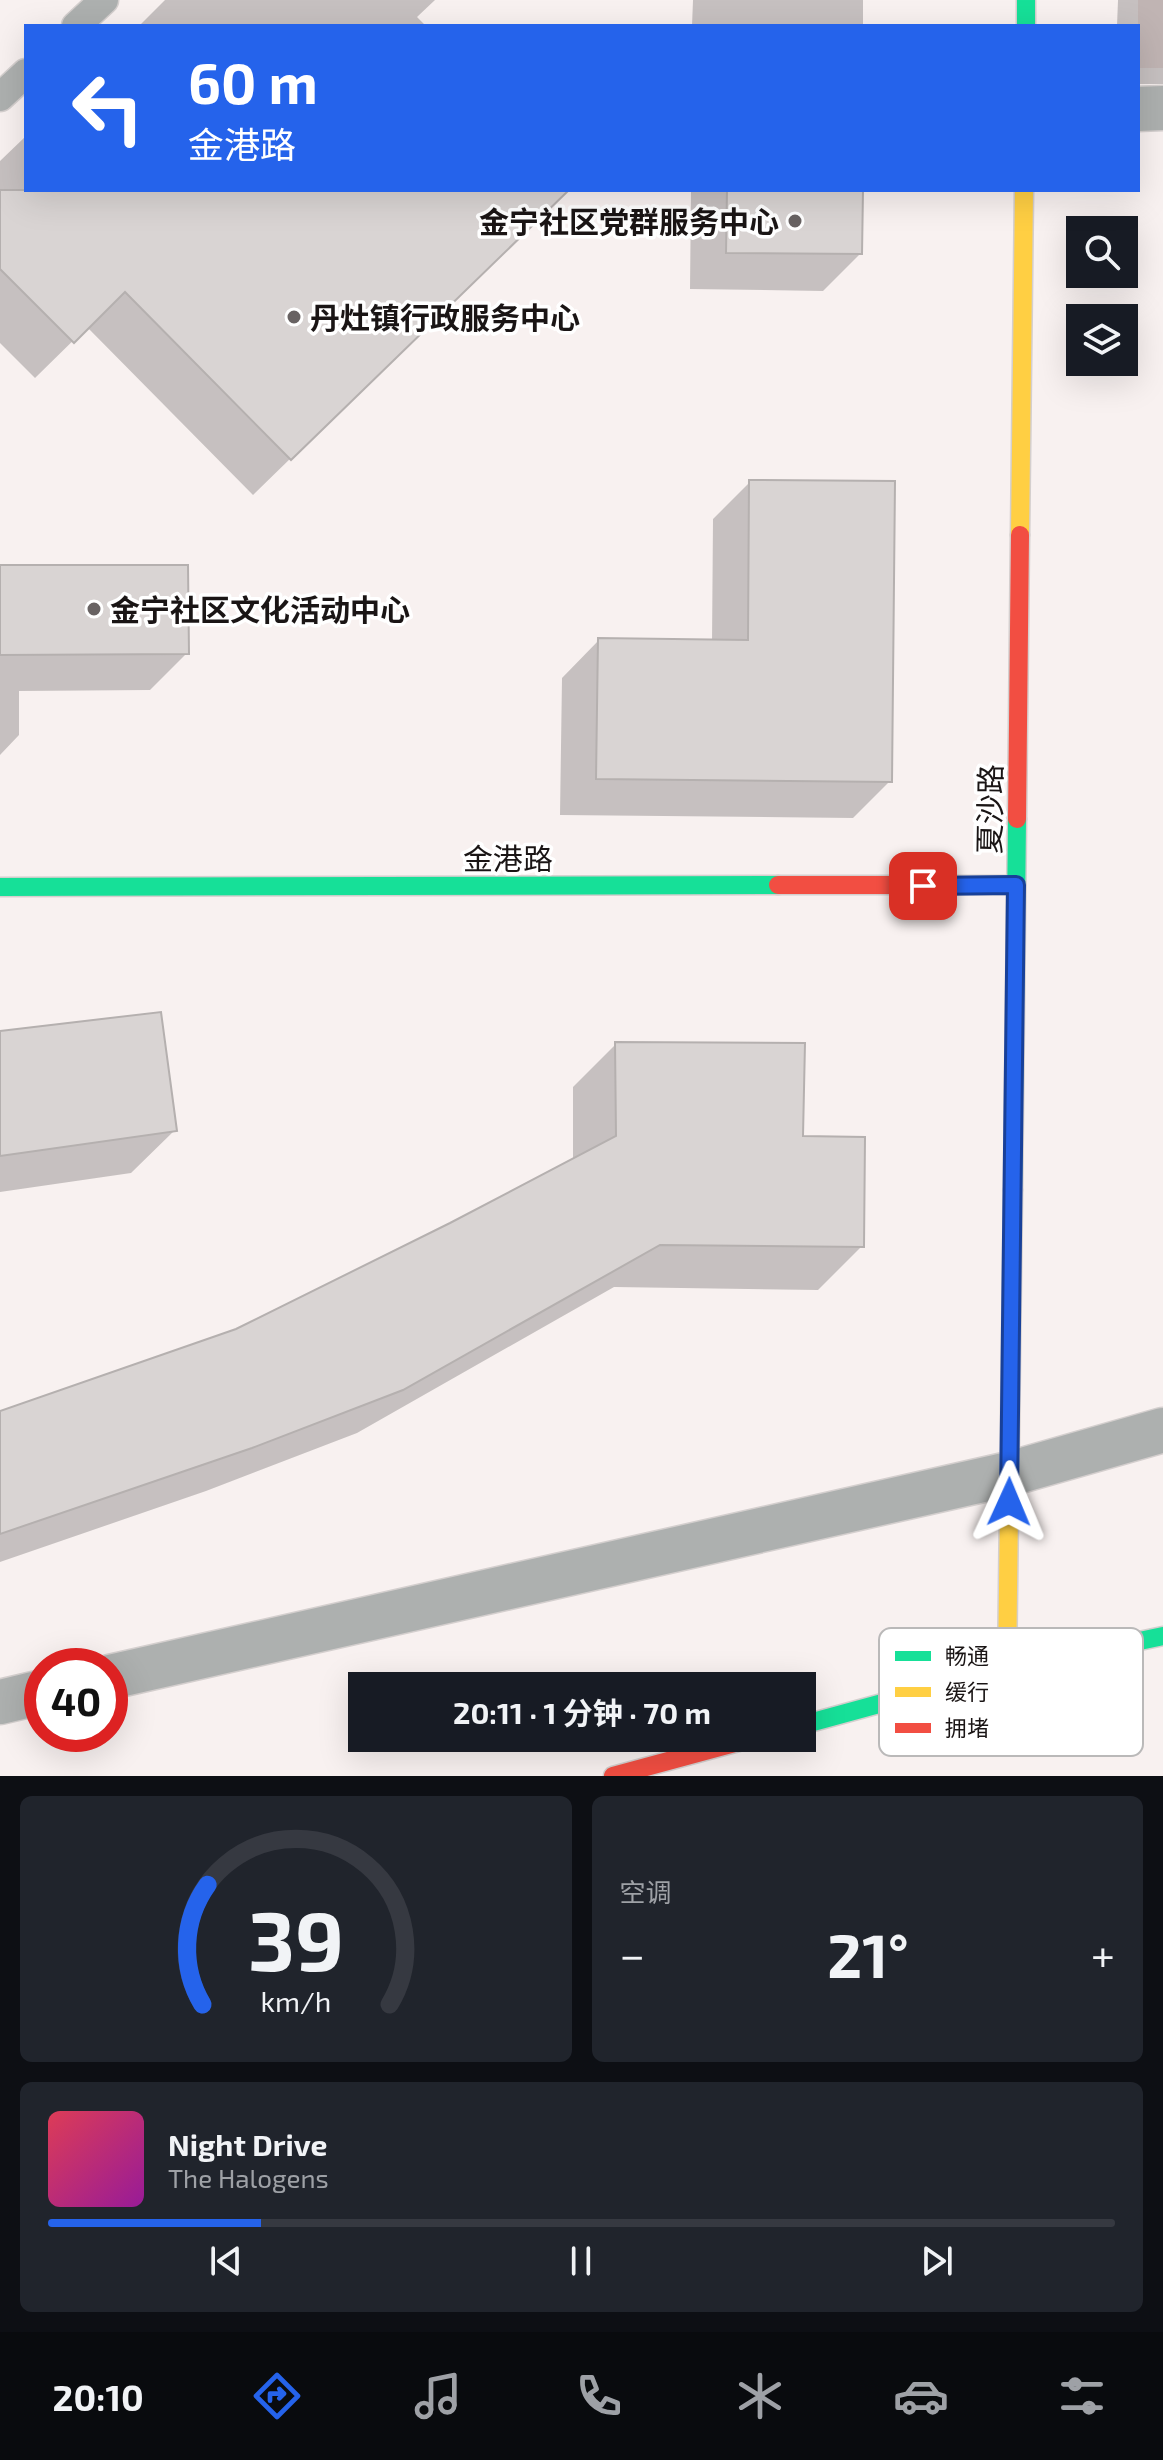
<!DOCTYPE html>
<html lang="zh">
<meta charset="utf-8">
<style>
:root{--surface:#171b24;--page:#20242c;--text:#f1f3f6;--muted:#9ea1a6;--line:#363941;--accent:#2563eb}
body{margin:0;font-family:"Exo 2","Noto Sans SC",sans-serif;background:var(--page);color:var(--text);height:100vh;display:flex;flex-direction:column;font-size:30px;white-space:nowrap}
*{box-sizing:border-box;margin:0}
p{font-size:26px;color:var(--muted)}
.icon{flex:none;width:44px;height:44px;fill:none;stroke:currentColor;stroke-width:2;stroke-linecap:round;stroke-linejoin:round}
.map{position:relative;height:1776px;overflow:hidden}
.details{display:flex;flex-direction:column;gap:20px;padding:20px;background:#0d0f14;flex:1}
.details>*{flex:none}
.banner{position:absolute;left:24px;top:24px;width:1116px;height:168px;border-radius:0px;box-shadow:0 8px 32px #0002;background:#2563eb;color:#fff;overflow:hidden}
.tools{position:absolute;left:1066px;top:216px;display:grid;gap:16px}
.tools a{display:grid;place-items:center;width:72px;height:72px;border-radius:0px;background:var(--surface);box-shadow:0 8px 32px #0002;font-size:40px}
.speed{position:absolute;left:24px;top:1648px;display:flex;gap:16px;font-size:40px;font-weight:700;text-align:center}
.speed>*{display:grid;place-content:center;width:104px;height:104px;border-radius:50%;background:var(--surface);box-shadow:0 8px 32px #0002;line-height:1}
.speed .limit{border:12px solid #d22;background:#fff;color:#111}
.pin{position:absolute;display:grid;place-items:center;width:68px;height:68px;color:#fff;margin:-34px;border-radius:16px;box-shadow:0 4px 12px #0006}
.me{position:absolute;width:88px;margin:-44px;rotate:1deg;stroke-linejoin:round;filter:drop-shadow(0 0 6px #0008)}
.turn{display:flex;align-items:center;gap:28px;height:168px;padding:0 32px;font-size:36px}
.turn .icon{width:104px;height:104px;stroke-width:2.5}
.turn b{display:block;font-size:56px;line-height:68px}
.big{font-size:60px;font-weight:700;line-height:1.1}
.details .widget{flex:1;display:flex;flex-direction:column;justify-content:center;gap:12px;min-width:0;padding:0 28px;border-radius:12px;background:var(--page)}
.details .dial{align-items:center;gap:0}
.dial svg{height:208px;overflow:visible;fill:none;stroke:var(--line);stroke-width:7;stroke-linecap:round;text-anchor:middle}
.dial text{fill:var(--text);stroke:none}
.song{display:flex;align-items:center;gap:24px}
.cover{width:96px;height:96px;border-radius:12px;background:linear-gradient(135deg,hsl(350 70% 55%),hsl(300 70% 35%))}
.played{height:8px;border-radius:4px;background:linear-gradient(90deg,var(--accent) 20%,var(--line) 20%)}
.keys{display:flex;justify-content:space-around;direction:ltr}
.heat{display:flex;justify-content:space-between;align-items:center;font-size:44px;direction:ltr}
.details .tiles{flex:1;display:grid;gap:20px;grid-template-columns:1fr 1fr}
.widget:last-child{grid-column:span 2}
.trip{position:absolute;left:348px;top:1672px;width:468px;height:80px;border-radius:0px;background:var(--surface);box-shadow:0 8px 32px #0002;font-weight:700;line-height:80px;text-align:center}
.dock{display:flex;height:128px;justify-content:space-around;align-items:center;background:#090b0e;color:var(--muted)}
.dock .icon{width:56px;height:56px}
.dock .current{color:var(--accent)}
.dock b{font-size:36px;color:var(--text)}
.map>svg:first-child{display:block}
.built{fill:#f0e1e0}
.shadow{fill:#0003}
.building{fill:#d9d4d3;stroke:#b5b0af;stroke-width:2}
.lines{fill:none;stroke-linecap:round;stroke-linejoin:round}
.lane-casing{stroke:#d4cfce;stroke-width:31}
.street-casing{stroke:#d4cfce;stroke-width:47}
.fast-casing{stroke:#d4cfce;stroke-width:21}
.slow-casing{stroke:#d4cfce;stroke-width:21}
.jam-casing{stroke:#d4cfce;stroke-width:21}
.lane{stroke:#adb0af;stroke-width:28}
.street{stroke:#adb0af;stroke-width:44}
.fast{stroke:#16e098;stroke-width:18}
.slow{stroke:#ffcf43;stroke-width:18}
.jam{stroke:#f24e42;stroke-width:18}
.route-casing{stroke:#184099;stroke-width:20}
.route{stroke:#2563eb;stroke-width:14}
.poi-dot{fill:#686262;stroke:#fff;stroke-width:3}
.labels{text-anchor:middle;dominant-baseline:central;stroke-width:7;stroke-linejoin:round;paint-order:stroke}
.poi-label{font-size:30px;font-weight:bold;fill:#1a1515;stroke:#fff;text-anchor:start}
.street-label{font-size:30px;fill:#1a1515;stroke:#fff}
.key{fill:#fff;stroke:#bab9b9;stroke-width:2}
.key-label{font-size:22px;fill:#1a1515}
</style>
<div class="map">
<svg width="1163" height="1776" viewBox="0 0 1163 1776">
<rect width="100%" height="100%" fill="#f8f1f0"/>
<!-- built -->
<path class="built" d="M 1138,0 L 1163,0 L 1163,68 L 1138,68 Z"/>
<!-- shadow -->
<path class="shadow" d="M 165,0 L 435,0 L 417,17 L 426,26 L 139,26 Z
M 693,0 L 863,0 L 863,26 L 692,26 Z
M 1118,0 L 1163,0 L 1163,84 L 1138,84 L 1138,26 L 1117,26 Z
M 26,136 L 26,190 L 566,190 L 253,495 L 87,327 L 35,378 L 0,343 L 0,161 Z
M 691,190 L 861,190 L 860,254 L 823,291 L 690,289 Z
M 750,482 L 890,781 L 853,818 L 560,815 L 562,678 L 599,640 L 712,642 L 713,519 Z
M 0,567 L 187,653 L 150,690 L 19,691 L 19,735 L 0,755 Z
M 0,1033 L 175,1130 L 131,1173 L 0,1192 Z
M 616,1044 L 801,1138 L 862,1246 L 818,1290 L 614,1287 L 357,1433 L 206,1491 L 0,1562 L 0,1413 L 237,1331 L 573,1161 L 573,1087 Z"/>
<!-- building -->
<path class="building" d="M 0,190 L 569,190 L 291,460 L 125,292 L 74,343 L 0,269 Z
M 727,190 L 863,190 L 862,254 L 726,253 Z
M 749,480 L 895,481 L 892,782 L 596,779 L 598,638 L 748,640 Z
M 0,565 L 188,565 L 189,654 L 0,655 Z
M 161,1012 L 177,1131 L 0,1156 L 0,1031 Z
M 615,1042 L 805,1043 L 803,1136 L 865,1137 L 864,1247 L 660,1245 L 403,1390 L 252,1448 L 0,1534 L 0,1411 L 236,1329 L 450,1223 L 616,1136 Z"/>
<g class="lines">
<!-- lane casing -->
<g class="lane-casing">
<path id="lane" d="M 76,26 L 104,0
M 0,97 L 26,73"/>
</g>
<!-- street casing -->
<g class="street-casing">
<path id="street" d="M 1138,109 L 1163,108
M 110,1677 L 1009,1474 L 1163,1430
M 0,1702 L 42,1692"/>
</g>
<!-- fast casing -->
<g class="fast-casing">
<path id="fast" d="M 1026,0 L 1026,26
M 0,887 L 778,885
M 1013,1190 L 1017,819
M 802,1725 L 1007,1669 L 1163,1636"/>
</g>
<!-- slow casing -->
<g class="slow-casing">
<path id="slow" d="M 1020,535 L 1024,190
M 1007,1669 L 1013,1190"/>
</g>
<!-- jam casing -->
<g class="jam-casing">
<path id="jam" d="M 1017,819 L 1020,535
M 778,885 L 1016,885
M 613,1776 L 753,1738"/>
</g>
<!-- lane -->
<use href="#lane" class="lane"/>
<!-- street -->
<use href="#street" class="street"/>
<!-- fast -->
<use href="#fast" class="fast"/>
<!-- slow -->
<use href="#slow" class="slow"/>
<!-- jam -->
<use href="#jam" class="jam"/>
</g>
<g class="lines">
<!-- route casing -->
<g class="route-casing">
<path id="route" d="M 923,886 L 1016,885 L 1009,1502"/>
</g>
<!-- route -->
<use href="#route" class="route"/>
</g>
<!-- markers -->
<g class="poi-dot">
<circle cx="795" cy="221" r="8"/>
<circle cx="294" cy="317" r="8"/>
<circle cx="94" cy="609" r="8"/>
</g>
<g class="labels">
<!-- poi labels -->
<g class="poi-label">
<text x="779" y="221" text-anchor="end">金宁社区党群服务中心</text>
<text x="310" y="317">丹灶镇行政服务中心</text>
<text x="110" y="609">金宁社区文化活动中心</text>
</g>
<!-- street labels -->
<g class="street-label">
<text transform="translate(989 809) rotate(-89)">夏沙路</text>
<text x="508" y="858">金港路</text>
</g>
</g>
<!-- legend -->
<rect x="879" y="1628" width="264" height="128" rx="12" class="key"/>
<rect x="895" y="1651" width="36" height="10" fill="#16e098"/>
<rect x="895" y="1687" width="36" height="10" fill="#ffcf43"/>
<rect x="895" y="1723" width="36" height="10" fill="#f24e42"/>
<g class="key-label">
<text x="945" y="1664">畅通</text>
<text x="945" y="1700">缓行</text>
<text x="945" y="1736">拥堵</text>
</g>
</svg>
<div class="tools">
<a><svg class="icon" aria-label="search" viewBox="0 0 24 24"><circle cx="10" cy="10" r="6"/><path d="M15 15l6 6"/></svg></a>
<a><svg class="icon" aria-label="layers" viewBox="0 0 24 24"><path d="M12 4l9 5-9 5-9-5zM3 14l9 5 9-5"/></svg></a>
</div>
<div class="speed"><div class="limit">40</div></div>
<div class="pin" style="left:923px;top:886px;background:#d93025"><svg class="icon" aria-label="arrive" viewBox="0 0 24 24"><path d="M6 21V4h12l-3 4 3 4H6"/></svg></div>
<svg class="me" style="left:1009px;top:1502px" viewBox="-20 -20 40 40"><path d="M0-17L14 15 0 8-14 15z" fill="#2563eb" stroke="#fff" stroke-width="4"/></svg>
<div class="trip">20:11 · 1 分钟 · 70 m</div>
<div class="banner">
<div class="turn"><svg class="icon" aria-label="left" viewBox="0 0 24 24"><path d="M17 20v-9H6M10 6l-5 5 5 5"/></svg><div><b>60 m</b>金港路</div></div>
</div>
</div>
<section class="details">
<div class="tiles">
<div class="widget dial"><svg viewBox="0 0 100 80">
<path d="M14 69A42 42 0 1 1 86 69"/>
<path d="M14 69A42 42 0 0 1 16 23" stroke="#2563eb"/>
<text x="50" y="56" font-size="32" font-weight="700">39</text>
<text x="50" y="72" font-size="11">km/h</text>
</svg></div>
<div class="widget"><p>空调</p>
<div class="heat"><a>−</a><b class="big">21°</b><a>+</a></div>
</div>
<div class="widget">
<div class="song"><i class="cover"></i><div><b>Night Drive</b><p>The Halogens</p></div></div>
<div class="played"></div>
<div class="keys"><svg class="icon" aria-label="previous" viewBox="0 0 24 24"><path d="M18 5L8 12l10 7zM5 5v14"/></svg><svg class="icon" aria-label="pause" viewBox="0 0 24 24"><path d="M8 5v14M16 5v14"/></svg><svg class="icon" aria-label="next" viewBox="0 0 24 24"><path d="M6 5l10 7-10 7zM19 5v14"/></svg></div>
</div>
</div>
</section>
<nav class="dock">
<b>20:10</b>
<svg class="icon current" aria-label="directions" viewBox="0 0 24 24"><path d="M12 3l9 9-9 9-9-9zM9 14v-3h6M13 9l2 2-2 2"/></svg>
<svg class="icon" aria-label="music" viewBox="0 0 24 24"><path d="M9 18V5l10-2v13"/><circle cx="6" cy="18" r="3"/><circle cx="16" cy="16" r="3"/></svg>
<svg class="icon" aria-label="phone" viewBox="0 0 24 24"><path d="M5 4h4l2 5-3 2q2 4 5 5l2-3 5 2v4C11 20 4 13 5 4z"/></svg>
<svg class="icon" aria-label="climate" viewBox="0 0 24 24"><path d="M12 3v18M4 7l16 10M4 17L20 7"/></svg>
<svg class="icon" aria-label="car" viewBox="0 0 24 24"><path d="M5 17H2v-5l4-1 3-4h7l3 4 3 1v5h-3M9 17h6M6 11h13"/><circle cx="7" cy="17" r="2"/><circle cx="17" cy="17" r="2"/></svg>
<svg class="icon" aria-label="filters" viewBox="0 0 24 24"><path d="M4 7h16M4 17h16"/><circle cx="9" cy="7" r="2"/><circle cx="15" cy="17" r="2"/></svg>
</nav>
